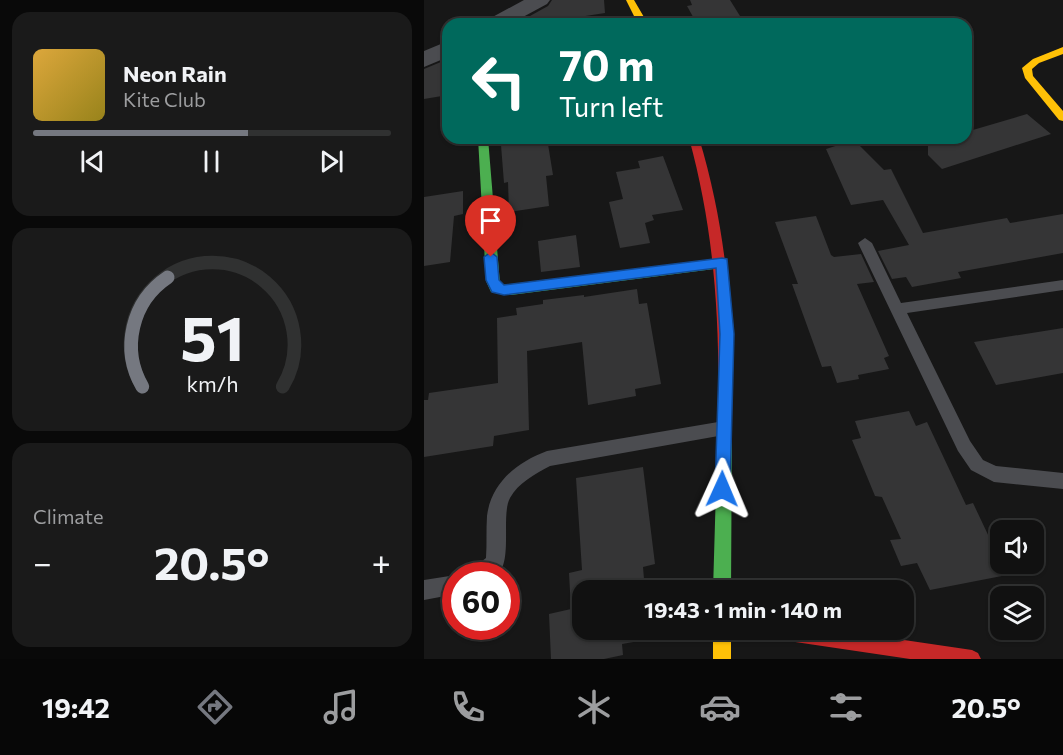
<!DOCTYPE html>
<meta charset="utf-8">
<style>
:root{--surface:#111;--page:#1a1a1a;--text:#f1f3f6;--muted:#9c9d9f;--line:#303131;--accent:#757880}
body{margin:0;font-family:Commissioner,sans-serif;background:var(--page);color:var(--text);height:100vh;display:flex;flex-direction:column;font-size:22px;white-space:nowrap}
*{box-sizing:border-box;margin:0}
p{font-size:20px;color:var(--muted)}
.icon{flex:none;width:33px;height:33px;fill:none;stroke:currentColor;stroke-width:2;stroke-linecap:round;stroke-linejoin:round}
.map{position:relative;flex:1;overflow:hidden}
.sheet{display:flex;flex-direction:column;gap:12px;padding:12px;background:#090909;width:424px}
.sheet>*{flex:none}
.top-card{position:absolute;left:18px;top:18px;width:530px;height:126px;border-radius:18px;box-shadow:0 2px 4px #0004,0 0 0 2px var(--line);background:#00695c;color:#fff;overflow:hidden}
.buttons{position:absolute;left:566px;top:520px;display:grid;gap:12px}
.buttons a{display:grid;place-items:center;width:54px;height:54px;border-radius:12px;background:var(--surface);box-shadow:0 2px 4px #0004,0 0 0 2px var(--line);font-size:30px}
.speed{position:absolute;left:18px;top:562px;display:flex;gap:12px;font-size:30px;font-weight:700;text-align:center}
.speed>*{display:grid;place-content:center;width:78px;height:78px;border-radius:50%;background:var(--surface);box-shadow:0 2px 4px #0004,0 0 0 2px var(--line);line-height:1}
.speed .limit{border:9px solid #d22;background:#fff;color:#111}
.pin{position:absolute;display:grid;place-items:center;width:51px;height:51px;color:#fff;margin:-62px -26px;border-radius:50% 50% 50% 0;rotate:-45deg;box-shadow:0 0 6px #0007}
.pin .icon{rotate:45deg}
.me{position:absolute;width:66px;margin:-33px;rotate:1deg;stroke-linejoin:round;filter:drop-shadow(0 0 4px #0008)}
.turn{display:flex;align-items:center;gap:21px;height:126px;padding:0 18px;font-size:27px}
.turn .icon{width:78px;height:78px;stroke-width:2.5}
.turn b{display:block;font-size:42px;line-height:51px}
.big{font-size:45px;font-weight:700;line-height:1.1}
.sheet .tile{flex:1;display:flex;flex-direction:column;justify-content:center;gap:9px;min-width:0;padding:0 21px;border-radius:18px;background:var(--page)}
.sheet .dial{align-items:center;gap:0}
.dial svg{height:156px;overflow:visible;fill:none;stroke:var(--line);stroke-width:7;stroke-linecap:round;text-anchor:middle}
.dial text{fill:var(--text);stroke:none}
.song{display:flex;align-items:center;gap:18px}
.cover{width:72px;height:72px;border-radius:9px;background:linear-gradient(135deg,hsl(40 70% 55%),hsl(50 70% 35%))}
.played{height:6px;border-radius:3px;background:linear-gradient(90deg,var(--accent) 60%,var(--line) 60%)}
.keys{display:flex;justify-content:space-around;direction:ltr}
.heat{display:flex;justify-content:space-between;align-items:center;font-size:33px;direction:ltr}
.trip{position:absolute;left:148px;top:580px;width:342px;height:60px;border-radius:18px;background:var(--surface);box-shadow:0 2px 4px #0004,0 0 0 2px var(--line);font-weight:700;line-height:60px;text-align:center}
.tab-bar{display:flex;height:96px;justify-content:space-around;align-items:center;background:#070707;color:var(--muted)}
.tab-bar .icon{width:42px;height:42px}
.tab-bar .current{color:var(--accent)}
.tab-bar b{font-size:27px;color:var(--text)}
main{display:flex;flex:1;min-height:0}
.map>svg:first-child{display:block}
.building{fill:#353536}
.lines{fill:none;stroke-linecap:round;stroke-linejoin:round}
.lane{fill:#4b4c50;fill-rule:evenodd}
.street{fill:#4b4c50;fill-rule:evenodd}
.fast{fill:#4caf50;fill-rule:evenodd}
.slow{fill:#ffc107;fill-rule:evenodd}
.jam{fill:#c62828;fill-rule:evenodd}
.route{fill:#1a73e8;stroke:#114b97;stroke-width:1.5}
</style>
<main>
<section class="sheet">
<div class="tile">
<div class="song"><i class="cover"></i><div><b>Neon Rain</b><p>Kite Club</p></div></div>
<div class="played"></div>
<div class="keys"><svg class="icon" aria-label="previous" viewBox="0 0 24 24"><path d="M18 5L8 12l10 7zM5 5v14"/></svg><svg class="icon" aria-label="pause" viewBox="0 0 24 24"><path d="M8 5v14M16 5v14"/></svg><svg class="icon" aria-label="next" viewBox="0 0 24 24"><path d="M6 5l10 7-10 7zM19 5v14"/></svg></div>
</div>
<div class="tile dial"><svg viewBox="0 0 100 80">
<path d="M14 69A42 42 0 1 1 86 69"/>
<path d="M14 69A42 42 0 0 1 27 13" stroke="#757880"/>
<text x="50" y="56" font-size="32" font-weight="700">51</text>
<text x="50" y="72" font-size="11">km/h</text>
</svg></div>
<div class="tile"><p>Climate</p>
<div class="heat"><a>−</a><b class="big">20.5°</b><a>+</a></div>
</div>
</section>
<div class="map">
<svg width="639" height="659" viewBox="0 0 639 659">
<rect width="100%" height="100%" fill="#171717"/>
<!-- building -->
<path class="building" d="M 128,0 L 180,0 L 181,13 L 129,21 L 129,24 L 97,24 L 97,21 L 124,6 Z
M 266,0 L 306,0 L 321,24 L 273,24 L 263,6 L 268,5 Z
M 24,59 L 24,95 L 0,99 L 0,69 Z
M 603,114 L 627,134 L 518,169 L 504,155 L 504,143 L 522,138 L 542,138 L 542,132 Z
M 94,138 L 123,138 L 129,175 L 122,176 L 125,206 L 85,212 L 84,182 L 80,183 L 77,145 L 95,142 Z
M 430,140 L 460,170 L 467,169 L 499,233 L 583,218 L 586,223 L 639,214 L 639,253 L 534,272 L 537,278 L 488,287 L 482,277 L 468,279 L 454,251 L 485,245 L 459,200 L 427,205 L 402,149 Z
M 239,156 L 259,210 L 228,215 L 230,220 L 221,223 L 226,243 L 196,248 L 185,202 L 199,199 L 192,172 L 216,168 L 214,161 Z
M 39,191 L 39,214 L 30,216 L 26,262 L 0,266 L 0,197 Z
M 392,216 L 407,255 L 410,257 L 437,254 L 450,282 L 433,284 L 465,356 L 460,358 L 465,369 L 434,375 L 435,379 L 413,383 L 407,366 L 398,367 L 368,284 L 374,284 L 351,222 Z
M 152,235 L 156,267 L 117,272 L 114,241 Z
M 213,289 L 215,304 L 223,303 L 237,384 L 211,389 L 212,396 L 164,405 L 158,342 L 103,351 L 105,430 L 70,436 L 69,446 L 0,457 L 0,400 L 4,400 L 5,393 L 74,383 L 73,318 L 93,315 L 92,308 L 119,304 L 119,300 L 160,295 L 160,297 Z
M 639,328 L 639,373 L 572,385 L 550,342 Z
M 485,411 L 492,426 L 503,422 L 542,505 L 549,503 L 583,575 L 506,590 L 493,563 L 477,566 L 466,540 L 477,539 L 458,497 L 451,496 L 428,440 L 437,438 L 431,421 Z
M 219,467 L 231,564 L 219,567 L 221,591 L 159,591 L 159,630 L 226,630 L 227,639 L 198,644 L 199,655 L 180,659 L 127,659 L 125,614 L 147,609 L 145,573 L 158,570 L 152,478 Z"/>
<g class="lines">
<!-- lane -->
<path class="lane" d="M 441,238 L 448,243 L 477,303 L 639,280 L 639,290 L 483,313 L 546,441 L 559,460 L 572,466 L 639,473 L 639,489 L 570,482 L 547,470 L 534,451 L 434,243 Z
M 300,421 L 306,423 L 308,428 L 306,433 L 300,435 L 126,466 C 111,474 94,483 86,498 C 76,516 91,570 69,576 C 62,578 52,576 46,576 L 48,569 L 62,558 C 63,544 62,530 63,516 C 67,483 93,462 123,451 Z
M 32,575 L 36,576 L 32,576 L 32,594 L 0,600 L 0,580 Z"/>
<!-- street -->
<path class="street" d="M 100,0 L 126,0 L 123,4 L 86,24 L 59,24 L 63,20 Z
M 24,41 L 24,57 L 0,67 L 0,51 Z"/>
<!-- fast -->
<path class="fast" d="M 54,138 L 64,138 L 76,284 L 87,285 L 298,258 L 304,263 L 298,268 L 87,295 L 67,292 L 62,281 Z
M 301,414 L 306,416 L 308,420 L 307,591 L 289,591 L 294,420 L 296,416 Z"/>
<!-- slow -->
<path class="slow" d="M 202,0 L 210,0 L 224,24 L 214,24 Z
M 639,47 L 639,54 L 615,63 L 608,69 L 609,76 L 639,111 L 639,121 L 635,120 L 601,78 L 598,68 L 609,59 Z
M 289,630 L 307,630 L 307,659 L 289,659 Z"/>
<!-- jam -->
<path class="jam" d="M 265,138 L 275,138 C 304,234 309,320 308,420 L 306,424 L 301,426 L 296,424 L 294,420 C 296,322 291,233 265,138 Z
M 342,630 L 412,630 L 548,650 L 554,653 L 557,659 L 486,659 L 351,639 L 345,636 Z"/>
</g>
<!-- route -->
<path class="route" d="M 67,252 L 73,257 L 75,280 L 80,285 L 298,258 L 303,259 L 310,334 L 306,489 L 304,494 L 298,496 L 293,494 L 291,489 L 296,334 L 292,268 L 80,295 L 68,292 L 62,280 L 60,257 Z"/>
</svg>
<div class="buttons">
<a><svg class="icon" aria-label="sound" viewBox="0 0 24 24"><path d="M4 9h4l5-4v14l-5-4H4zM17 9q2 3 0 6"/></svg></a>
<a><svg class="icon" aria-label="layers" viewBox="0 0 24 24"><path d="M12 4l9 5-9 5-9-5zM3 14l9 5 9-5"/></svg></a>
</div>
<div class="speed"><div class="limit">60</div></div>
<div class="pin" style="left:67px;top:257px;background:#d93025"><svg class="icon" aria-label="arrive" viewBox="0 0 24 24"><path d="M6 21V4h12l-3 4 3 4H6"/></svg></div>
<svg class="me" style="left:298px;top:489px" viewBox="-20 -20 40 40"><path d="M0-17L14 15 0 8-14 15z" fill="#1a73e8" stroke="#fff" stroke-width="4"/></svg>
<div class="trip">19:43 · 1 min · 140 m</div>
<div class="top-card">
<div class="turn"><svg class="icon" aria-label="left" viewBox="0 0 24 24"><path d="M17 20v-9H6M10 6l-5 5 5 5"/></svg><div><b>70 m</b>Turn left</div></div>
</div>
</div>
</main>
<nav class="tab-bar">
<b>19:42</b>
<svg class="icon current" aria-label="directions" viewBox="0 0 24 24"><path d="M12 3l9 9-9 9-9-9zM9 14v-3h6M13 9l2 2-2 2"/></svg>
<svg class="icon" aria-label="music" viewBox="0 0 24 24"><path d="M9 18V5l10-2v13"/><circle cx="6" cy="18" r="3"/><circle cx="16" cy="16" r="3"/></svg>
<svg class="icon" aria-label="phone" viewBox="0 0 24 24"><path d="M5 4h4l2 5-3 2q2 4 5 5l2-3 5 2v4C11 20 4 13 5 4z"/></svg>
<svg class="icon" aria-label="climate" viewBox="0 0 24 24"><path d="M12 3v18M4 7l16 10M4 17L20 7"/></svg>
<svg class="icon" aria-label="car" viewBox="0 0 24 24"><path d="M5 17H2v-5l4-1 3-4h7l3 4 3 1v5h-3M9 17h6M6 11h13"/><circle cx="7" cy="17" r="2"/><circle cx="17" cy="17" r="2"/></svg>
<svg class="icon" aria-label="filters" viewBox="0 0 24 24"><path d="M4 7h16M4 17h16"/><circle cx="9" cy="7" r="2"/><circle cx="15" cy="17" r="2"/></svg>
<b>20.5°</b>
</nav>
